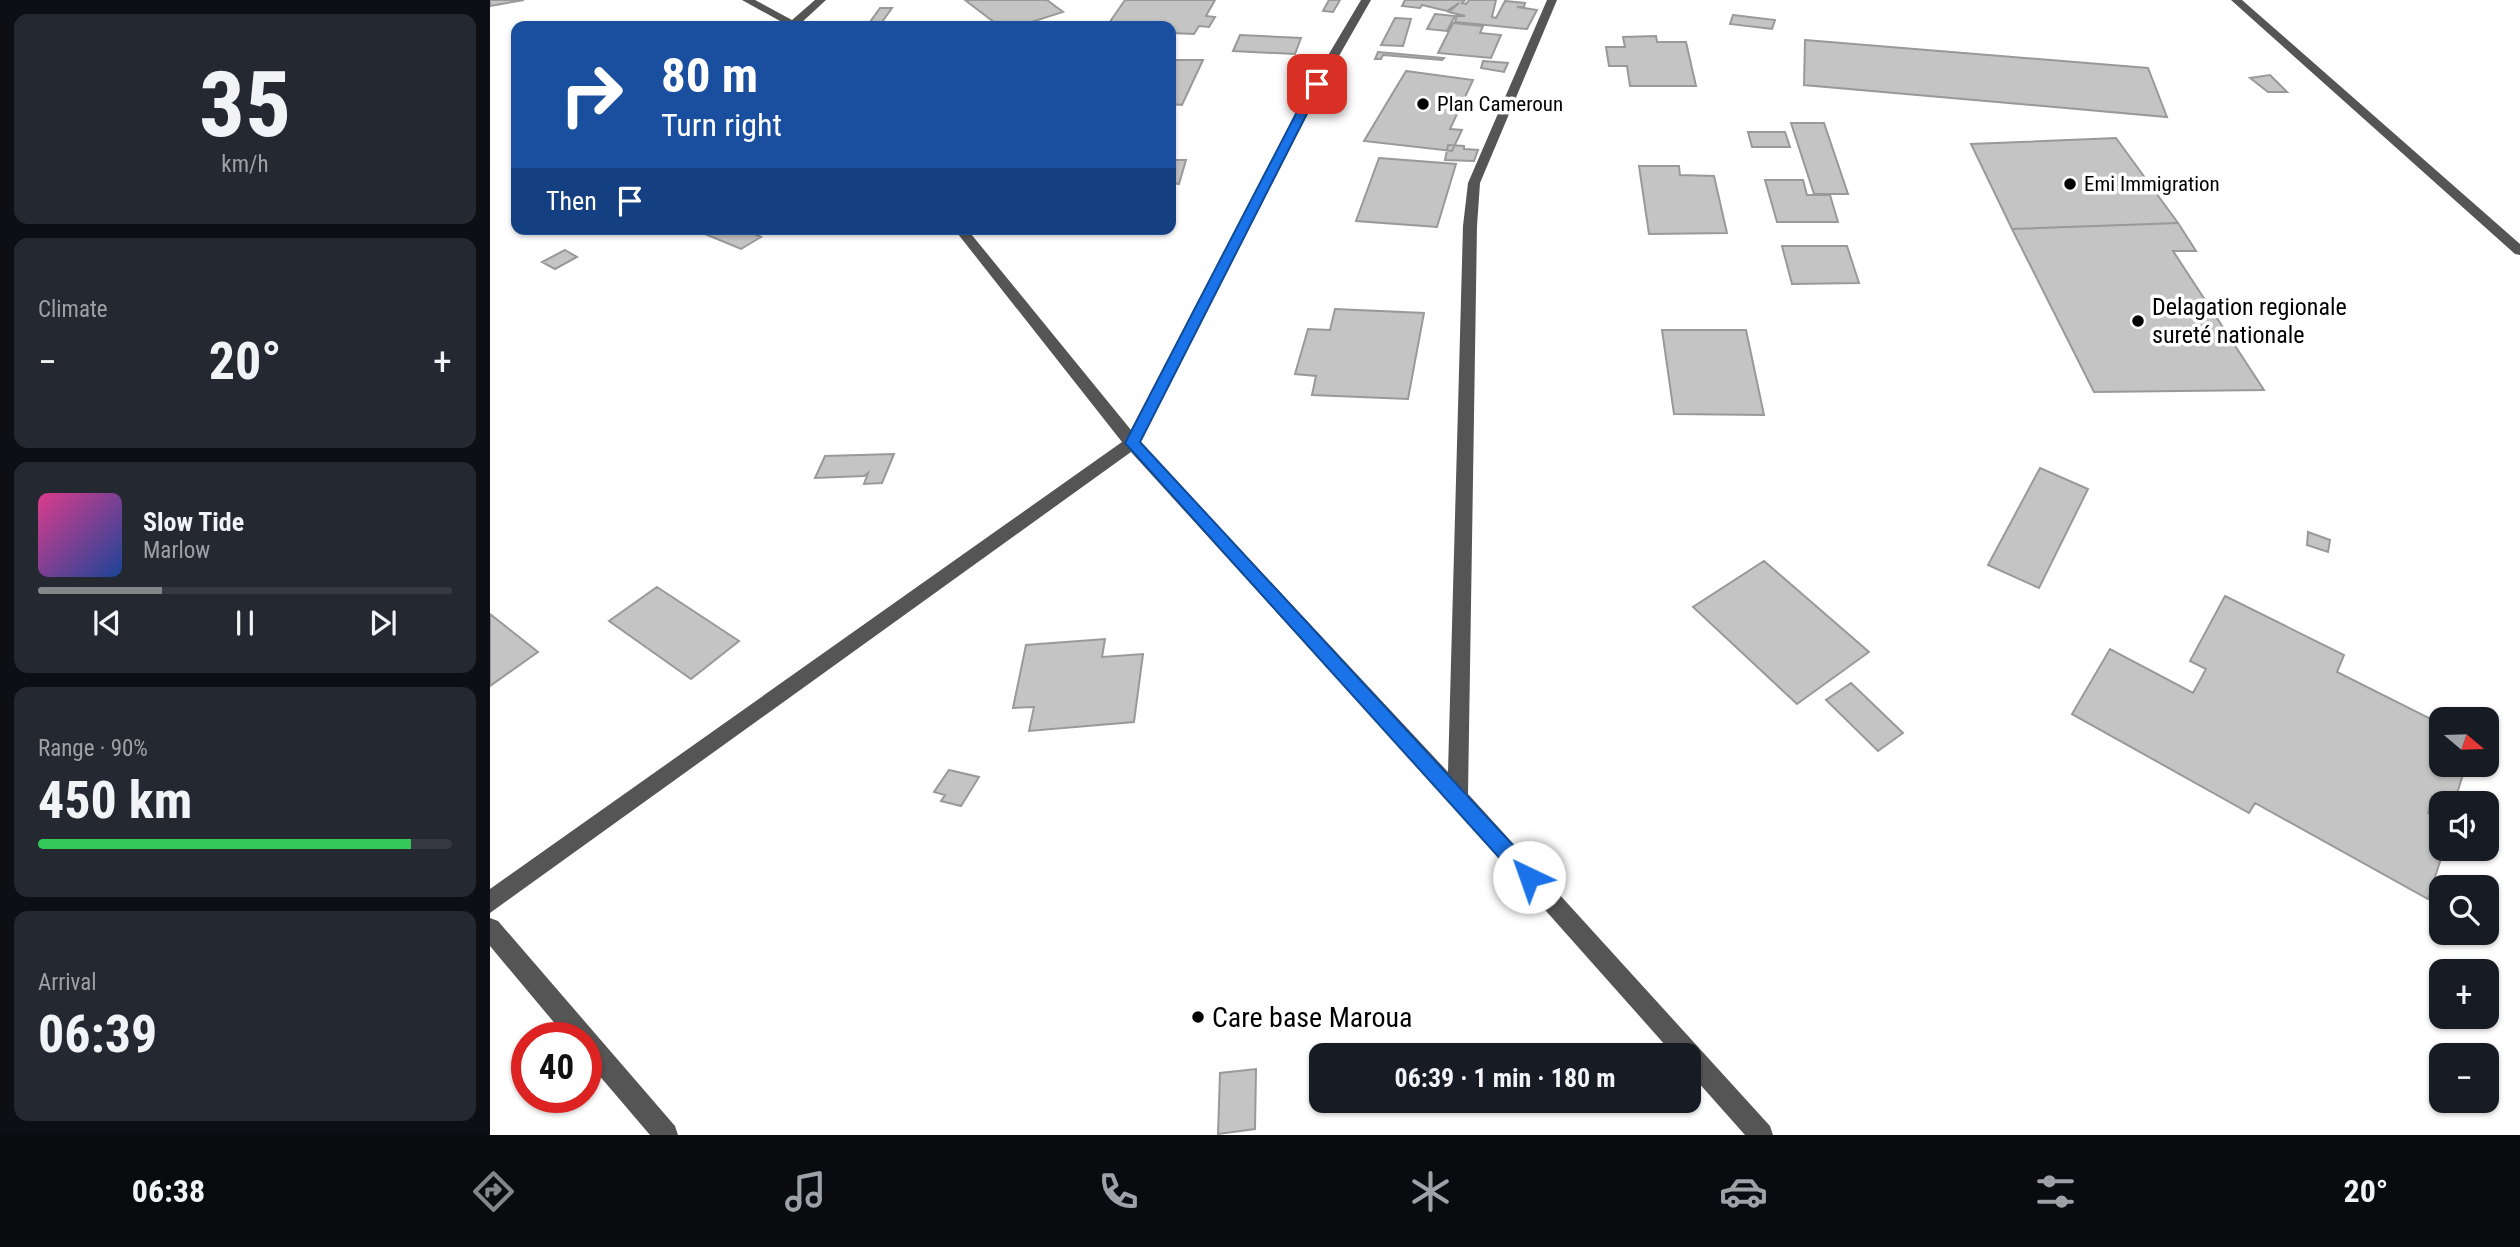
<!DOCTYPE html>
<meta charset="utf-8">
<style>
:root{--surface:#171b24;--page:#242831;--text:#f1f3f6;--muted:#9ea1a6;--line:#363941;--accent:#858687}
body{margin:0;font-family:"Roboto Condensed",sans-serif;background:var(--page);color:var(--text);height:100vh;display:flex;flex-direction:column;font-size:26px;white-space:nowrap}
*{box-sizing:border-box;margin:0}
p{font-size:23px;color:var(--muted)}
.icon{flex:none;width:38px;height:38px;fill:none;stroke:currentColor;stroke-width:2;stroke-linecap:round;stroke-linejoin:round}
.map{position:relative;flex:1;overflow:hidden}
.details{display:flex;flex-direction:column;gap:14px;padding:14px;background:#0d0f14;width:490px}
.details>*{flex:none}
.guide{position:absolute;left:21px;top:21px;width:665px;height:214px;border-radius:14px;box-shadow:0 2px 5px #0004;background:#1a4fa0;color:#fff;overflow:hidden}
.needle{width:46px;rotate:109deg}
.fabs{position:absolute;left:1939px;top:707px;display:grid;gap:14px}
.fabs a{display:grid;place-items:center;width:70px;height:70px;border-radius:14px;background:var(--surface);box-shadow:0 2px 5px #0004;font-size:35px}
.speed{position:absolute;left:21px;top:1022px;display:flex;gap:14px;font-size:35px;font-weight:700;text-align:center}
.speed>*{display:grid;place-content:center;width:91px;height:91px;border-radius:50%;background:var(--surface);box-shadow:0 2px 5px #0004;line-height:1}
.speed .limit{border:10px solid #d22;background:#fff;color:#111}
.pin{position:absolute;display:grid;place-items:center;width:60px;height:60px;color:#fff;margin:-30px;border-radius:14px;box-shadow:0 4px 10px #0006}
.me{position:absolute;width:77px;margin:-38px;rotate:318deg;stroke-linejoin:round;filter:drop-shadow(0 0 5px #0008)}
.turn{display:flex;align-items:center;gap:24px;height:147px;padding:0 35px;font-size:32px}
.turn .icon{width:91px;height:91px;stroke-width:2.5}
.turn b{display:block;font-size:49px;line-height:60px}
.then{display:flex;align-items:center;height:66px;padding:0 35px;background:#0003;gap:14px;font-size:26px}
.big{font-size:52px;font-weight:700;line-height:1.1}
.details .widget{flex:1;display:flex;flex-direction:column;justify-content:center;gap:10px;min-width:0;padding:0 24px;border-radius:14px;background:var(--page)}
.details .dial{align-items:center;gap:0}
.dial b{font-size:91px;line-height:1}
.song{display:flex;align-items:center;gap:21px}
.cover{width:84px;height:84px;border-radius:10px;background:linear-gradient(135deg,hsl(330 70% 55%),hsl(220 70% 35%))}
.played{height:7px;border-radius:4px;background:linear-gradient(90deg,var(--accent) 30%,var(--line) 30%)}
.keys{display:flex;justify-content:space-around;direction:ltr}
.heat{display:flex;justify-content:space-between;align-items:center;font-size:38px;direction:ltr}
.charge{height:10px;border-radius:5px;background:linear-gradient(90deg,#34c759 90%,var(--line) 0)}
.trip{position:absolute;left:819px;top:1043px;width:392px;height:70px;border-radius:14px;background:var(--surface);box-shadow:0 2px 5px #0004;font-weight:700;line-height:70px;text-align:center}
.dock{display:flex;height:112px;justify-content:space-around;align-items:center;background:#090b0e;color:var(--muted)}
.dock .icon{width:49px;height:49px}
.dock .on{color:var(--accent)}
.dock b{font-size:32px;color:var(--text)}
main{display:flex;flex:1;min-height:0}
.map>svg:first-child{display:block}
.building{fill:#c4c4c4;stroke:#999;stroke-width:2}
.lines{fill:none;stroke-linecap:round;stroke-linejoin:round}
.minor{fill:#555;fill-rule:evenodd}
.route{fill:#1a73e8;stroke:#114b97;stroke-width:2}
.poi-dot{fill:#000;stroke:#fff;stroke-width:2.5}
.labels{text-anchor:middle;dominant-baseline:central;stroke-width:7;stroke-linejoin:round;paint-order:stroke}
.far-poi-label{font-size:21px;fill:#000;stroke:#fff;text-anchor:start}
.poi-label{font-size:24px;fill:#000;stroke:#fff;text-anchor:start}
.near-poi-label{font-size:28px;fill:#000;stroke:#fff;text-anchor:start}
</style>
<main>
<section class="details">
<div class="widget dial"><b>35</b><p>km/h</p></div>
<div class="widget"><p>Climate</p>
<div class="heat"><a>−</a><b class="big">20°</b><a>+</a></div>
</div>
<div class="widget">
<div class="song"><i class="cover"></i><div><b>Slow Tide</b><p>Marlow</p></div></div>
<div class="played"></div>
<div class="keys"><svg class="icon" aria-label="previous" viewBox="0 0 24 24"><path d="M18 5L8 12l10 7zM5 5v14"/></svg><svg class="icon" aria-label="pause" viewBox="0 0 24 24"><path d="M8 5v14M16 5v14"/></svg><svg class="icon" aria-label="next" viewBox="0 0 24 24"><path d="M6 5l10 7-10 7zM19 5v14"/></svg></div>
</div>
<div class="widget"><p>Range · 90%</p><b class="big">450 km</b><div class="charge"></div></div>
<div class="widget"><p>Arrival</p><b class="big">06:39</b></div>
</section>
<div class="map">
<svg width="2030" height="1135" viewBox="0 0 2030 1135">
<rect width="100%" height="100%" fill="#fff"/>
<!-- building -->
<path class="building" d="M 0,0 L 34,0 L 0,6 Z
M 475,0 L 557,0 L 573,12 L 529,26 L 509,26 Z
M 635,0 L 725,0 L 716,16 L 725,17 L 719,27 L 709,26 L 704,34 L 681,33 L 681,26 L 617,26 Z
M 839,0 L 850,0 L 843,12 L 833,11 Z
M 915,0 L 975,0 L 972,3 L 976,4 L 979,0 L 1006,0 L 1002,17 L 1006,18 L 1015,1 L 1035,3 L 1034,7 L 1027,7 L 1047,10 L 1037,29 L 965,22 L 967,16 L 975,16 L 959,12 L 969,3 L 957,11 L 932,5 L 930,8 L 912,6 Z
M 390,8 L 402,8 L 392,22 L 380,22 Z
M 945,14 L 965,16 L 957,31 L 937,29 Z
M 1243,15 L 1285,20 L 1282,29 L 1240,24 Z
M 905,18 L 921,19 L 913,46 L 891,45 Z
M 963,23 L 993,26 L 990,33 L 1011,35 L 1001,58 L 948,53 Z
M 750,35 L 811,38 L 805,54 L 743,51 Z
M 1166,36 L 1167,42 L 1196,42 L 1206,86 L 1140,86 L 1137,66 L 1119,66 L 1116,47 L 1135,47 L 1133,37 Z
M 1315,40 L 1658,68 L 1677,117 L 1314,85 Z
M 888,52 L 954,58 L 952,60 L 893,55 L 891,59 L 885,59 Z
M 681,60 L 713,60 L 692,105 L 681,104 Z
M 993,61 L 1018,63 L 1014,72 L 991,68 Z
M 916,71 L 983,80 L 960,129 L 972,130 L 962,151 L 874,141 Z
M 1780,75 L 1797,92 L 1778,92 L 1760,78 Z
M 1301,123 L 1334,123 L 1358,194 L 1324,194 Z
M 1258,132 L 1295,132 L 1300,147 L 1262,147 Z
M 1626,138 L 1688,223 L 1522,229 L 1481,144 Z
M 958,145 L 974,146 L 974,149 L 988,150 L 984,161 L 955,160 Z
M 889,158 L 966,164 L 947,227 L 866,221 Z
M 681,160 L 696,160 L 689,184 L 681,183 Z
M 1149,166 L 1189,166 L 1190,175 L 1224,176 L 1237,233 L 1159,234 Z
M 1275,180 L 1313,180 L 1317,195 L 1340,195 L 1348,222 L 1287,222 Z
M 1688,223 L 1706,251 L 1683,251 L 1774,390 L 1604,392 L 1522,229 Z
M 203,229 L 253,229 L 271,237 L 251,249 Z
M 1292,246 L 1357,246 L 1369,283 L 1302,284 Z
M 75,250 L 87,257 L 65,269 L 52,262 Z
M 845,309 L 934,313 L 918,399 L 822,395 L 826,376 L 805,374 L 818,329 L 840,330 Z
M 1172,330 L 1256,330 L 1274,415 L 1184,414 Z
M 404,454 L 392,483 L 374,484 L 378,473 L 374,476 L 325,478 L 335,456 Z
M 1550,468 L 1598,489 L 1549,588 L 1498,565 Z
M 1818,532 L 1840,540 L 1838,552 L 1817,545 Z
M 1274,561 L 1379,652 L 1307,704 L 1203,607 Z
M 167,587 L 249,641 L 201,679 L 119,621 Z
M 1735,596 L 1854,655 L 1847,672 L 1951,724 L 1951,765 L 1976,765 L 1964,803 L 1955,803 L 1942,797 L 1938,813 L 1951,820 L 1951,849 L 1954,849 L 1938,899 L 1765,803 L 1759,813 L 1582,714 L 1620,649 L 1703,693 L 1716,669 L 1700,661 Z
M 0,614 L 48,652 L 0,686 Z
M 615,639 L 612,657 L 653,654 L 644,722 L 539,731 L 544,707 L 523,708 L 536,645 Z
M 1361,683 L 1413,733 L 1388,751 L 1336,700 Z
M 459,770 L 489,777 L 471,806 L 451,801 L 455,795 L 444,792 Z
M 766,1069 L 765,1129 L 728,1134 L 730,1073 Z"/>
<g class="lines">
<!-- minor -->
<path class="minor" d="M 252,0 L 265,0 L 302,20 L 325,0 L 336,0 L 310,24 L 311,26 L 299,26 Z
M 871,0 L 881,0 L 833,84 L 650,442 L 958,772 L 973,226 L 978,183 L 1057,0 L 1067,0 L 990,183 L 987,226 L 978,794 L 1280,1126 L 1283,1135 L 1255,1135 L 1199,1072 L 1199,1055 L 1184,1055 L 961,804 L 641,452 L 0,913 L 0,889 L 632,442 L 464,229 L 477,229 L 641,430 L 821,84 Z
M 1741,0 L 1752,0 L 2030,244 L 2030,255 L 2025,254 Z
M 0,918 L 8,921 L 185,1126 L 188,1135 L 160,1135 L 96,1060 L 96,1038 L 77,1038 L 0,946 Z"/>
</g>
<!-- route -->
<path class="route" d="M 823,81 L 832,84 L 650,442 L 1046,870 L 1049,877 L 1046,883 L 1039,886 L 1032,883 L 635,443 Z"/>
<!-- markers -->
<g class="poi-dot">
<circle cx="933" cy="104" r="7"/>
<circle cx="1580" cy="184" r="7"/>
<circle cx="1648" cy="321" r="7"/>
<circle cx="708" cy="1017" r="7"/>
</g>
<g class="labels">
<!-- far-poi labels -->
<g class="far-poi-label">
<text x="947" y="104">Plan Cameroun</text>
<text x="1594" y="184">Emi Immigration</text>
</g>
<!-- poi labels -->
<g class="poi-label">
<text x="1662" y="307">Delagation regionale<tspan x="1662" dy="28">sureté nationale</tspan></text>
</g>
<!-- near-poi labels -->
<g class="near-poi-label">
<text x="722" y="1017">Care base Maroua</text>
</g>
</g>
</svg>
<div class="fabs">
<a><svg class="needle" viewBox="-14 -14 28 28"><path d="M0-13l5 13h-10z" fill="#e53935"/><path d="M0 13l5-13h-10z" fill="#9ea1a6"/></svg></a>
<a><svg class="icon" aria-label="sound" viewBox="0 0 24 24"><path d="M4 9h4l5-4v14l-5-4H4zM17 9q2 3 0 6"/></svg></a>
<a><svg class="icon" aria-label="search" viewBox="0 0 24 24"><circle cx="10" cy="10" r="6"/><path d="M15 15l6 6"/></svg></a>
<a>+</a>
<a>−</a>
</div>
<div class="speed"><div class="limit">40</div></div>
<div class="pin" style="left:827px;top:84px;background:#d93025"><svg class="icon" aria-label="arrive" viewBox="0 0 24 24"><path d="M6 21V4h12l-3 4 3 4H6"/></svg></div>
<svg class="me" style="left:1039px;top:877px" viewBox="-20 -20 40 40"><circle r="19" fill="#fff"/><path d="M0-13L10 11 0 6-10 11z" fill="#1a73e8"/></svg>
<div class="trip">06:39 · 1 min · 180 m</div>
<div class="guide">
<div class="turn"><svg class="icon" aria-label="right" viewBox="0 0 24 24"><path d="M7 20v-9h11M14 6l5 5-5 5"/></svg><div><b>80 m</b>Turn right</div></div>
<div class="then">Then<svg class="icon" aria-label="arrive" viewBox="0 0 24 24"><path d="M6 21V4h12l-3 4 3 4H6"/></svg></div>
</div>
</div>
</main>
<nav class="dock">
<b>06:38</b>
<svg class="icon on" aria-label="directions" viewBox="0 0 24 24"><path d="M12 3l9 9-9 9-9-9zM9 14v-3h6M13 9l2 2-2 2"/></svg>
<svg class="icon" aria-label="music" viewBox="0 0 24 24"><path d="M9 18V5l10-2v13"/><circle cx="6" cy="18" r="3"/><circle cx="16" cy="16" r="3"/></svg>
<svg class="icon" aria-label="phone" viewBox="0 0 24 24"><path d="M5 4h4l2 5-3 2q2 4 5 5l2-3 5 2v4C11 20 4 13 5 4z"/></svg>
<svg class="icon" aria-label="climate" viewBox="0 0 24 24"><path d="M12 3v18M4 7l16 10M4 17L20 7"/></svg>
<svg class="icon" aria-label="car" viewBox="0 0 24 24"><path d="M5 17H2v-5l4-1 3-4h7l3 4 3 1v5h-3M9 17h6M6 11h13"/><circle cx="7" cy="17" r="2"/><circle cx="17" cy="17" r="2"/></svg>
<svg class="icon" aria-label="filters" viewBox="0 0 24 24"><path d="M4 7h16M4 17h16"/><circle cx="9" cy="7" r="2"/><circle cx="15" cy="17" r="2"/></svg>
<b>20°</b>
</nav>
